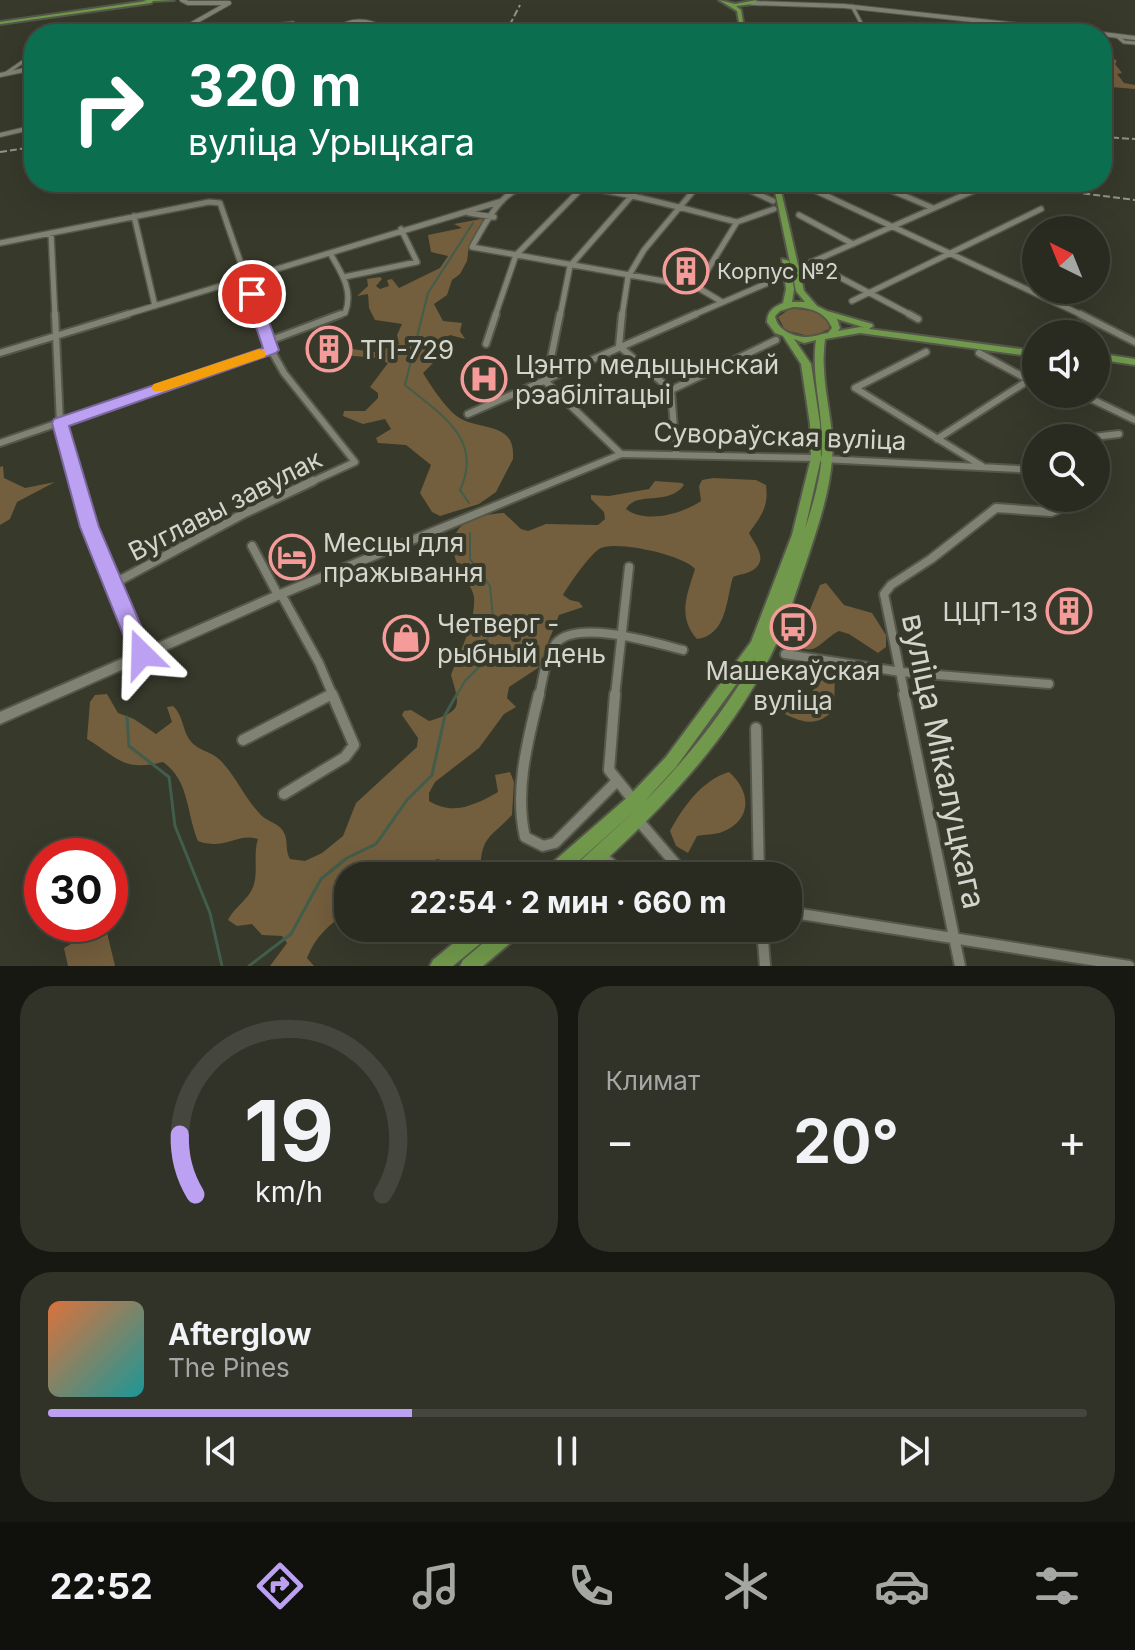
<!DOCTYPE html>
<html lang="ru">
<meta charset="utf-8">
<style>
:root{--surface:#292b20;--page:#313329;--text:#f1f3f6;--muted:#a5a7a5;--line:#45473e;--accent:#bca0f2}
body{margin:0;font-family:Inter,sans-serif;background:var(--page);color:var(--text);height:100vh;display:flex;flex-direction:column;font-size:30px;white-space:nowrap}
*{box-sizing:border-box;margin:0}
p{font-size:26px;color:var(--muted)}
.icon{flex:none;width:44px;height:44px;fill:none;stroke:currentColor;stroke-width:2;stroke-linecap:round;stroke-linejoin:round}
.map{position:relative;height:966px;overflow:hidden}
.details{display:flex;flex-direction:column;gap:20px;padding:20px;background:#171812;flex:1}
.details>*{flex:none}
.banner{position:absolute;left:24px;top:24px;width:1088px;height:168px;border-radius:32px;box-shadow:0 8px 32px #0002,0 0 0 2px var(--line);background:#0b6e4f;color:#fff;overflow:hidden}
.needle{width:52px;rotate:317deg}
.tools{position:absolute;left:1022px;top:216px;display:grid;gap:16px}
.tools a{display:grid;place-items:center;width:88px;height:88px;border-radius:50%;background:var(--surface);box-shadow:0 8px 32px #0002,0 0 0 2px var(--line);font-size:40px}
.speed{position:absolute;left:24px;top:838px;display:flex;gap:16px;font-size:40px;font-weight:700;text-align:center}
.speed>*{display:grid;place-content:center;width:104px;height:104px;border-radius:50%;background:var(--surface);box-shadow:0 8px 32px #0002,0 0 0 2px var(--line);line-height:1}
.speed .limit{border:12px solid #d22;background:#fff;color:#111}
.pin{position:absolute;display:grid;place-items:center;width:68px;height:68px;color:#fff;margin:-34px;border:4px solid #fff;border-radius:50%;box-shadow:0 2px 8px #0007}
.me{position:absolute;width:88px;margin:-44px;rotate:338deg;stroke-linejoin:round;filter:drop-shadow(0 0 6px #0008)}
.turn{display:flex;align-items:center;gap:28px;height:168px;padding:0 32px;font-size:36px}
.turn .icon{width:104px;height:104px;stroke-width:2.5}
.turn b{display:block;font-size:56px;line-height:68px}
.big{font-size:60px;font-weight:700;line-height:1.1}
.details .widget{flex:1;display:flex;flex-direction:column;justify-content:center;gap:12px;min-width:0;padding:0 28px;border-radius:32px;background:var(--page)}
.details .dial{align-items:center;gap:0}
.dial svg{height:208px;overflow:visible;fill:none;stroke:var(--line);stroke-width:7;stroke-linecap:round;text-anchor:middle}
.dial text{fill:var(--text);stroke:none}
.song{display:flex;align-items:center;gap:24px}
.cover{width:96px;height:96px;border-radius:12px;background:linear-gradient(135deg,hsl(20 70% 55%),hsl(180 70% 35%))}
.played{height:8px;border-radius:4px;background:linear-gradient(90deg,var(--accent) 35%,var(--line) 35%)}
.keys{display:flex;justify-content:space-around;direction:ltr}
.heat{display:flex;justify-content:space-between;align-items:center;font-size:44px;direction:ltr}
.details .tiles{flex:1;display:grid;gap:20px;grid-template-columns:1fr 1fr}
.widget:last-child{grid-column:span 2}
.trip{position:absolute;left:334px;top:862px;width:468px;height:80px;border-radius:32px;background:var(--surface);box-shadow:0 8px 32px #0002,0 0 0 2px var(--line);font-weight:700;line-height:80px;text-align:center}
.dock{display:flex;height:128px;justify-content:space-around;align-items:center;background:#10110d;color:var(--muted)}
.dock .icon{width:56px;height:56px}
.dock .current{color:var(--accent)}
.dock b{font-size:36px;color:var(--text)}
.map>svg:first-child{display:block}
.green{fill:#735e3d}
.lines{fill:none;stroke-linecap:round;stroke-linejoin:round}
.stream-far1{stroke:#415d4b;stroke-width:2}
.stream{stroke:#415d4b;stroke-width:3}
.minor-far5-casing{stroke:#55574b;stroke-width:5}
.minor-far4-casing{stroke:#55574b;stroke-width:6}
.minor-far3-casing{stroke:#55574b;stroke-width:8}
.minor-far2-casing{stroke:#55574b;stroke-width:10}
.minor-far1-casing{stroke:#55574b;stroke-width:12}
.minor-casing{stroke:#55574b;stroke-width:14}
.tertiary-casing{stroke:#55574b;stroke-width:6}
.secondary-casing{stroke:#55574b;stroke-width:4}
.primary-casing{stroke:#55574b;stroke-width:4}
.minor-far5{stroke:#808273;stroke-width:3}
.minor-far4{stroke:#808273;stroke-width:4}
.minor-far3{stroke:#808273;stroke-width:5}
.minor-far2{stroke:#808273;stroke-width:6}
.minor-far1{stroke:#808273;stroke-width:8}
.minor{stroke:#808273;stroke-width:10}
.tertiary{stroke:#808273;stroke-width:4}
.secondary{fill:#808273;fill-rule:evenodd}
.primary{fill:#71994b;fill-rule:evenodd}
.rail{stroke:#93958a;stroke-width:2;stroke-dasharray:7 3;stroke-linecap:butt}
.route{fill:#bca0f2;stroke:#7a689d;stroke-width:2}
.slow{fill:#f59e0b}
.labels{text-anchor:middle;dominant-baseline:central;stroke-width:8;stroke-linejoin:round;paint-order:stroke}
.far-poi-label{font-size:22px;fill:#d4d6cd;stroke:#37392b;text-anchor:start}
.poi-label{font-size:26px;fill:#d4d6cd;stroke:#37392b;text-anchor:start}
.street-label{font-size:26px;fill:#d4d6cd;stroke:#37392b}
.near-street-label{font-size:32px;fill:#d4d6cd;stroke:#37392b}
</style>
<div class="map">
<svg width="1135" height="966" viewBox="0 0 1135 966">
<rect width="100%" height="100%" fill="#37392b"/>
<!-- green -->
<path class="green" d="M 1102,51 L 1117,61 L 1115,64 L 1122,73 L 1117,74 L 1124,83 L 1135,85 L 1135,89 L 1111,87 L 1102,80 Z
M 481,219 L 485,220 L 469,246 L 467,261 L 460,274 L 452,280 L 447,295 L 434,304 L 443,321 L 462,323 L 460,331 L 465,339 L 450,335 L 435,344 L 434,362 L 423,373 C 431,386 442,403 454,414 C 475,433 516,418 513,459 L 496,492 L 479,504 L 440,516 L 432,512 L 420,493 L 431,465 L 406,445 L 378,443 L 376,438 L 391,429 L 385,419 L 363,424 L 343,416 L 344,411 L 365,411 L 378,398 L 378,393 L 370,387 L 388,363 L 376,358 L 343,355 L 352,349 L 375,352 L 399,344 L 397,335 L 402,324 L 375,320 L 369,308 L 368,294 L 357,296 L 368,286 L 367,279 L 380,277 L 382,279 L 376,286 L 380,289 L 389,286 L 387,280 L 392,279 L 399,288 L 440,268 L 448,256 L 431,252 L 428,235 L 462,228 L 454,224 Z
M 791,308 L 818,312 L 829,321 L 829,329 L 812,337 L 785,330 L 778,317 Z
M 3,466 L 4,478 L 25,488 L 55,482 L 17,502 L 10,519 L 0,525 L 0,467 Z
M 713,478 L 756,480 L 766,485 C 769,507 761,516 749,533 C 755,545 769,559 753,570 C 748,574 739,574 733,577 C 726,600 727,635 697,639 C 677,616 687,595 695,569 C 685,555 613,539 599,549 C 588,557 570,583 563,595 L 570,600 L 579,602 L 583,607 L 559,615 L 538,668 L 509,687 L 507,698 L 516,707 L 504,714 L 479,748 L 435,782 L 429,793 L 429,801 C 453,816 475,805 498,792 L 495,775 L 510,772 L 514,782 L 512,815 C 487,841 481,836 480,876 L 458,876 L 451,865 L 438,859 L 425,863 L 414,876 L 348,876 L 348,913 C 328,924 315,938 307,958 L 314,966 L 270,966 L 287,943 L 282,936 L 262,935 L 252,924 L 237,926 L 228,920 C 235,906 250,899 254,884 C 258,870 253,854 258,839 C 238,832 225,851 198,841 C 186,813 190,781 163,762 C 124,772 118,758 87,739 L 90,702 L 95,695 L 107,694 L 118,713 L 134,719 L 156,734 L 172,722 L 167,707 L 173,706 C 183,715 182,728 189,739 C 197,751 211,751 220,760 C 236,776 245,799 261,815 C 269,823 281,823 285,835 C 288,843 285,850 290,859 L 305,861 L 322,853 L 343,836 L 356,803 L 417,747 L 418,738 L 402,715 L 404,711 L 411,710 L 429,721 C 463,711 460,706 451,675 C 459,653 476,622 474,597 C 473,588 464,579 460,570 C 440,530 466,515 504,513 L 521,529 L 528,531 L 546,524 L 598,525 L 605,519 L 604,512 L 591,499 L 591,495 L 609,496 L 649,489 L 655,481 L 682,483 L 684,485 C 668,507 637,490 626,509 C 645,524 682,514 701,501 L 699,486 L 702,480 Z
M 826,583 L 844,605 L 872,613 L 886,635 L 886,647 L 878,653 L 849,634 L 839,631 C 822,639 815,659 796,644 L 820,585 Z
M 830,673 L 835,674 L 834,710 C 818,726 805,724 785,714 L 786,707 C 815,698 810,688 830,673 Z
M 729,772 C 751,791 753,820 722,832 C 715,835 705,834 697,836 L 688,853 L 676,846 L 670,831 C 683,807 702,780 729,772 Z
M 105,924 L 115,966 L 68,966 L 64,948 Z"/>
<g class="lines">
<!-- stream-far1 -->
<path class="stream-far1" d="M 469,503 L 460,490 C 484,439 440,414 405,385 L 428,293 L 473,223
M 456,696 L 465,681 L 480,666 L 493,619 L 490,586 L 470,559 L 470,533"/>
<!-- stream -->
<path class="stream" d="M 127,717 L 129,746 L 169,777 L 175,826 L 210,913 L 222,966
M 249,966 L 291,934 L 321,879 L 347,858 L 376,844 L 407,800 L 432,775 L 445,715 L 457,694"/>
<!-- minor-far5 casing -->
<g class="minor-far5-casing">
<path id="minor-far5" d="M 852,6 L 867,34
M 188,25 L 258,27 L 293,23 L 281,34
M 288,28 L 389,30
M 335,30 C 356,13 376,23 397,34
M 61,34 L 67,29
M 1117,36 L 1124,42 L 1135,43
M 5,74 L 34,54"/>
</g>
<!-- minor-far4 casing -->
<g class="minor-far4-casing">
<path id="minor-far4" d="M 0,135 L 34,127
M 732,182 L 739,185
M 797,182 L 804,185
M 871,182 L 878,185
M 946,182 L 953,185
M 585,185 L 588,182
M 641,185 L 644,182
M 698,185 L 701,182
M 832,185 L 841,182
M 986,185 L 993,182"/>
</g>
<!-- minor-far3 casing -->
<g class="minor-far3-casing">
<path id="minor-far3" d="M 734,183 L 773,201
M 799,183 L 1084,316
M 874,183 L 933,208
M 949,183 L 970,192
M 816,191 L 838,183
M 469,213 L 494,217
M 799,215 L 853,244
M 134,216 L 155,306
M 51,233 L 55,316
M 0,243 L 209,202 L 220,203 L 259,316
M 330,253 C 341,272 354,291 345,313 L 336,316
M 811,262 L 913,316
M 787,273 L 991,183
M 344,277 L 417,262 L 401,229
M 697,287 L 472,247 C 482,229 498,197 518,189 C 560,171 690,211 737,222
M 852,301 L 1041,209
M 722,302 L 697,287 L 737,222 L 774,209
M 121,316 L 502,201
M 495,316 L 516,255 L 587,183
M 560,316 L 570,266 L 643,183
M 622,316 L 628,277 L 644,250 L 700,183
M 691,316 L 770,282"/>
</g>
<!-- minor-far2 casing -->
<g class="minor-far2-casing">
<path id="minor-far2" d="M 55,314 L 60,423 L 77,483
M 259,314 L 271,350 L 284,373 L 355,462 L 309,483
M 560,314 L 546,382 L 621,454
M 622,314 L 619,346 L 671,390 L 676,454
M 909,314 L 918,319
M 1080,314 L 1135,342
M 269,341 L 341,314
M 486,344 L 496,314
M 0,353 L 128,314
M 979,353 L 1029,380
M 855,388 L 982,466
M 855,388 L 926,352
M 671,390 L 776,340
M 1081,394 L 1135,420
M 468,414 L 696,314
M 1085,438 L 1119,434
M 937,439 L 1029,380
M 0,443 L 271,350
M 823,459 L 1036,470"/>
</g>
<!-- minor-far1 casing -->
<g class="minor-far1-casing">
<path id="minor-far1" d="M 77,481 L 90,527 L 142,654
M 252,546 L 278,595
M 113,584 L 243,514 L 313,481
M 281,594 L 319,663 L 333,696
M 785,654 L 901,672 L 1049,684
M 328,696 L 332,694
M 539,696 C 543,680 545,657 556,643 C 578,619 655,643 683,650
M 615,696 L 629,567
M 905,696 L 884,594 L 891,585 L 931,559 L 996,508 L 1051,512 L 1063,507 L 1066,498"/>
</g>
<!-- minor casing -->
<g class="minor-casing">
<path id="minor" d="M 539,694 C 528,740 514,790 525,837 L 543,846 L 555,843 L 617,781
M 615,694 L 609,770 L 634,801
M 904,694 L 960,966
M 756,728 L 759,876
M 243,740 L 332,694
M 284,794 L 345,757 L 354,745 L 332,694
M 638,820 L 686,876
M 602,856 L 616,868 L 635,876
M 788,912 L 1129,966
M 762,928 L 765,966"/>
</g>
<!-- tertiary casing -->
<g class="tertiary-casing">
<path id="tertiary" d="M 752,3 L 844,6 L 1101,34
M 174,34 L 229,3 L 188,3 L 182,0
M 1102,34 L 1135,38
M 0,75 L 34,68"/>
</g>
<!-- secondary casing -->
<g class="secondary-casing">
<path id="secondary" d="M 621,451 L 816,455 L 821,458 L 816,461 L 622,457 L 285,597 L 0,724 L 0,712 L 277,591 Z"/>
</g>
<!-- primary casing -->
<g class="primary-casing">
<path id="primary" d="M 143,0 L 174,0 L 153,1 L 151,3 L 0,24 L 0,22 L 147,1 Z
M 719,0 L 735,4 L 757,0 L 753,4 L 736,6 L 741,10 L 745,34 L 741,34 L 737,11 Z
M 773,182 L 779,182 L 804,291 L 817,306 L 827,311 L 872,324 L 873,326 L 869,329 L 1036,351 L 1036,357 L 860,333 L 825,339 C 824,349 823,359 824,369 C 825,400 835,429 832,460 C 829,496 816,532 805,566 C 796,591 789,616 778,640 C 736,733 663,809 588,876 L 568,876 L 570,870 L 637,809 L 562,876 L 542,876 L 544,870 L 629,796 L 666,757 L 751,642 L 792,535 L 811,458 L 810,424 L 801,364 L 783,336 L 775,333 L 767,322 C 767,311 774,307 783,303 L 786,289 L 782,259 L 789,261 L 794,289 L 792,302 L 805,302 L 796,291 ZM 793,307 C 809,307 826,312 832,328 L 828,333 C 821,334 813,337 807,337 C 793,337 777,330 775,316 L 780,311 ZM 837,319 L 866,328 L 868,328 L 860,327 L 838,331 L 840,328 ZM 794,339 L 804,343 L 816,340 C 811,375 822,407 822,442 C 823,471 814,501 805,529 L 821,458 L 820,424 L 811,364 ZM 756,657 C 725,711 687,759 643,803 L 676,767 Z
M 1096,353 L 1135,359 L 1135,365 L 1096,359 Z
M 472,928 L 495,928 L 492,934 L 453,966 L 430,966 L 433,960 Z
M 501,928 L 524,928 L 521,934 L 483,966 L 460,966 L 463,960 Z"/>
</g>
<!-- minor-far5 -->
<use href="#minor-far5" class="minor-far5"/>
<!-- minor-far4 -->
<use href="#minor-far4" class="minor-far4"/>
<!-- minor-far3 -->
<use href="#minor-far3" class="minor-far3"/>
<!-- minor-far2 -->
<use href="#minor-far2" class="minor-far2"/>
<!-- minor-far1 -->
<use href="#minor-far1" class="minor-far1"/>
<!-- minor -->
<use href="#minor" class="minor"/>
<!-- tertiary -->
<use href="#tertiary" class="tertiary"/>
<!-- secondary -->
<use href="#secondary" class="secondary"/>
<!-- primary -->
<use href="#primary" class="primary"/>
<!-- rail -->
<path class="rail" d="M 505,34 L 520,5
M 1102,137 L 1135,139
M 0,152 L 34,147
M 994,182 L 1135,200"/>
</g>
<!-- route -->
<path class="route" d="M 252,289 L 259,294 L 279,350 L 276,353 L 69,426 L 99,527 L 153,654 L 149,660 L 142,663 L 134,660 L 131,654 L 80,527 L 52,423 L 54,419 L 263,348 L 245,294 Z"/>
<!-- slow -->
<path class="slow" d="M 259,349 L 265,351 L 265,357 L 165,391 L 154,391 L 151,388 L 154,384 Z"/>
<!-- icons -->
<defs>
<g id="building-ring" transform="scale(2.3)"><circle r="9.5" fill="#37392b" stroke="#f59b99" stroke-width="1.5"/><path d="M-4-6H4V6H1V3H-1V6H-4ZM-2.5-4.3h1.7v1.8h-1.7ZM.8-4.3h1.7v1.8H.8ZM-2.5-1h1.7V.8h-1.7ZM.8-1h1.7V.8H.8Z" fill="#f59b99"/></g>
<g id="hospital-ring" transform="scale(2.3)"><circle r="9.5" fill="#37392b" stroke="#f59b99" stroke-width="1.5"/><path d="M-5-5h3v3.5h4V-5h3V5h-3V1.5h-4V5h-3Z" fill="#f59b99"/></g>
<g id="hotel-ring" transform="scale(2.3)"><circle r="9.5" fill="#37392b" stroke="#f59b99" stroke-width="1.5"/><path d="M-6-4.5h1.5V1H6V5H4.5V3h-9V5H-6ZM-4 0a1.8 1.8 0 1 1 3.6 0ZM.5 0V-2.5h3Q6-2.5 6 0Z" fill="#f59b99"/></g>
<g id="bus-ring" transform="scale(2.3)"><circle r="9.5" fill="#37392b" stroke="#f59b99" stroke-width="1.5"/><path d="M-5-6H5V4H4V6H2V4H-2V6H-4V4H-5ZM-3.5-4V0h7V-4ZM-3.5 1.2v1.5H-2V1.2ZM2 1.2v1.5H3.5V1.2Z" fill="#f59b99"/></g>
<g id="shop-ring" transform="scale(2.3)"><circle r="9.5" fill="#37392b" stroke="#f59b99" stroke-width="1.5"/><path d="M-5-2.5h2.3a2.7 3.5 0 0 1 5.4 0H5L5.5 6h-11ZM-1.5-2.5h3a1.5 2.3 0 0 0-3 0Z" fill="#f59b99"/></g>
</defs>
<g fill-rule="evenodd">
<use href="#building-ring" x="686" y="271"/>
<use href="#building-ring" x="329" y="349"/>
<use href="#hospital-ring" x="484" y="379"/>
<use href="#hotel-ring" x="292" y="557"/>
<use href="#building-ring" x="1069" y="611"/>
<use href="#bus-ring" x="793" y="627"/>
<use href="#shop-ring" x="406" y="638"/>
</g>
<g class="labels">
<!-- far-poi labels -->
<g class="far-poi-label">
<text x="717" y="271">Корпус №2</text>
</g>
<!-- poi labels -->
<g class="poi-label">
<text x="360" y="349">ТП-729</text>
<text x="515" y="364">Цэнтр медыцынскай<tspan x="515" dy="30">рэабілітацыі</tspan></text>
<text x="323" y="542">Месцы для<tspan x="323" dy="30">пражывання</tspan></text>
<text x="1038" y="611" text-anchor="end">ЦЦП-13</text>
<text x="437" y="623">Четверг -<tspan x="437" dy="30">рыбный день</tspan></text>
<text x="793" y="670" text-anchor="middle">Машекаўская<tspan x="793" dy="30">вуліца</tspan></text>
</g>
<!-- street labels -->
<g class="street-label">
<text transform="translate(780 436) rotate(2)">Сувораўская вуліца</text>
<text transform="translate(225 505) rotate(-27)">Вуглавы завулак</text>
</g>
<!-- near-street labels -->
<g class="near-street-label">
<text transform="translate(944 761) rotate(78)">вуліца Мікалуцкага</text>
</g>
</g>
</svg>
<div class="tools">
<a><svg class="needle" viewBox="-14 -14 28 28"><path d="M0-13l5 13h-10z" fill="#e53935"/><path d="M0 13l5-13h-10z" fill="#a5a7a5"/></svg></a>
<a><svg class="icon" aria-label="sound" viewBox="0 0 24 24"><path d="M4 9h4l5-4v14l-5-4H4zM17 9q2 3 0 6"/></svg></a>
<a><svg class="icon" aria-label="search" viewBox="0 0 24 24"><circle cx="10" cy="10" r="6"/><path d="M15 15l6 6"/></svg></a>
</div>
<div class="speed"><div class="limit">30</div></div>
<div class="pin" style="left:252px;top:294px;background:#d93025"><svg class="icon" aria-label="arrive" viewBox="0 0 24 24"><path d="M6 21V4h12l-3 4 3 4H6"/></svg></div>
<svg class="me" style="left:142px;top:654px" viewBox="-20 -20 40 40"><path d="M0-17L14 15 0 8-14 15z" fill="#bca0f2" stroke="#fff" stroke-width="4"/></svg>
<div class="trip">22:54 · 2 мин · 660 m</div>
<div class="banner">
<div class="turn"><svg class="icon" aria-label="right" viewBox="0 0 24 24"><path d="M7 20v-9h11M14 6l5 5-5 5"/></svg><div><b>320 m</b>вуліца Урыцкага</div></div>
</div>
</div>
<section class="details">
<div class="tiles">
<div class="widget dial"><svg viewBox="0 0 100 80">
<path d="M14 69A42 42 0 1 1 86 69"/>
<path d="M14 69A42 42 0 0 1 8 46" stroke="#bca0f2"/>
<text x="50" y="56" font-size="32" font-weight="700">19</text>
<text x="50" y="72" font-size="11">km/h</text>
</svg></div>
<div class="widget"><p>Климат</p>
<div class="heat"><a>−</a><b class="big">20°</b><a>+</a></div>
</div>
<div class="widget">
<div class="song"><i class="cover"></i><div><b>Afterglow</b><p>The Pines</p></div></div>
<div class="played"></div>
<div class="keys"><svg class="icon" aria-label="previous" viewBox="0 0 24 24"><path d="M18 5L8 12l10 7zM5 5v14"/></svg><svg class="icon" aria-label="pause" viewBox="0 0 24 24"><path d="M8 5v14M16 5v14"/></svg><svg class="icon" aria-label="next" viewBox="0 0 24 24"><path d="M6 5l10 7-10 7zM19 5v14"/></svg></div>
</div>
</div>
</section>
<nav class="dock">
<b>22:52</b>
<svg class="icon current" aria-label="directions" viewBox="0 0 24 24"><path d="M12 3l9 9-9 9-9-9zM9 14v-3h6M13 9l2 2-2 2"/></svg>
<svg class="icon" aria-label="music" viewBox="0 0 24 24"><path d="M9 18V5l10-2v13"/><circle cx="6" cy="18" r="3"/><circle cx="16" cy="16" r="3"/></svg>
<svg class="icon" aria-label="phone" viewBox="0 0 24 24"><path d="M5 4h4l2 5-3 2q2 4 5 5l2-3 5 2v4C11 20 4 13 5 4z"/></svg>
<svg class="icon" aria-label="climate" viewBox="0 0 24 24"><path d="M12 3v18M4 7l16 10M4 17L20 7"/></svg>
<svg class="icon" aria-label="car" viewBox="0 0 24 24"><path d="M5 17H2v-5l4-1 3-4h7l3 4 3 1v5h-3M9 17h6M6 11h13"/><circle cx="7" cy="17" r="2"/><circle cx="17" cy="17" r="2"/></svg>
<svg class="icon" aria-label="filters" viewBox="0 0 24 24"><path d="M4 7h16M4 17h16"/><circle cx="9" cy="7" r="2"/><circle cx="15" cy="17" r="2"/></svg>
</nav>
